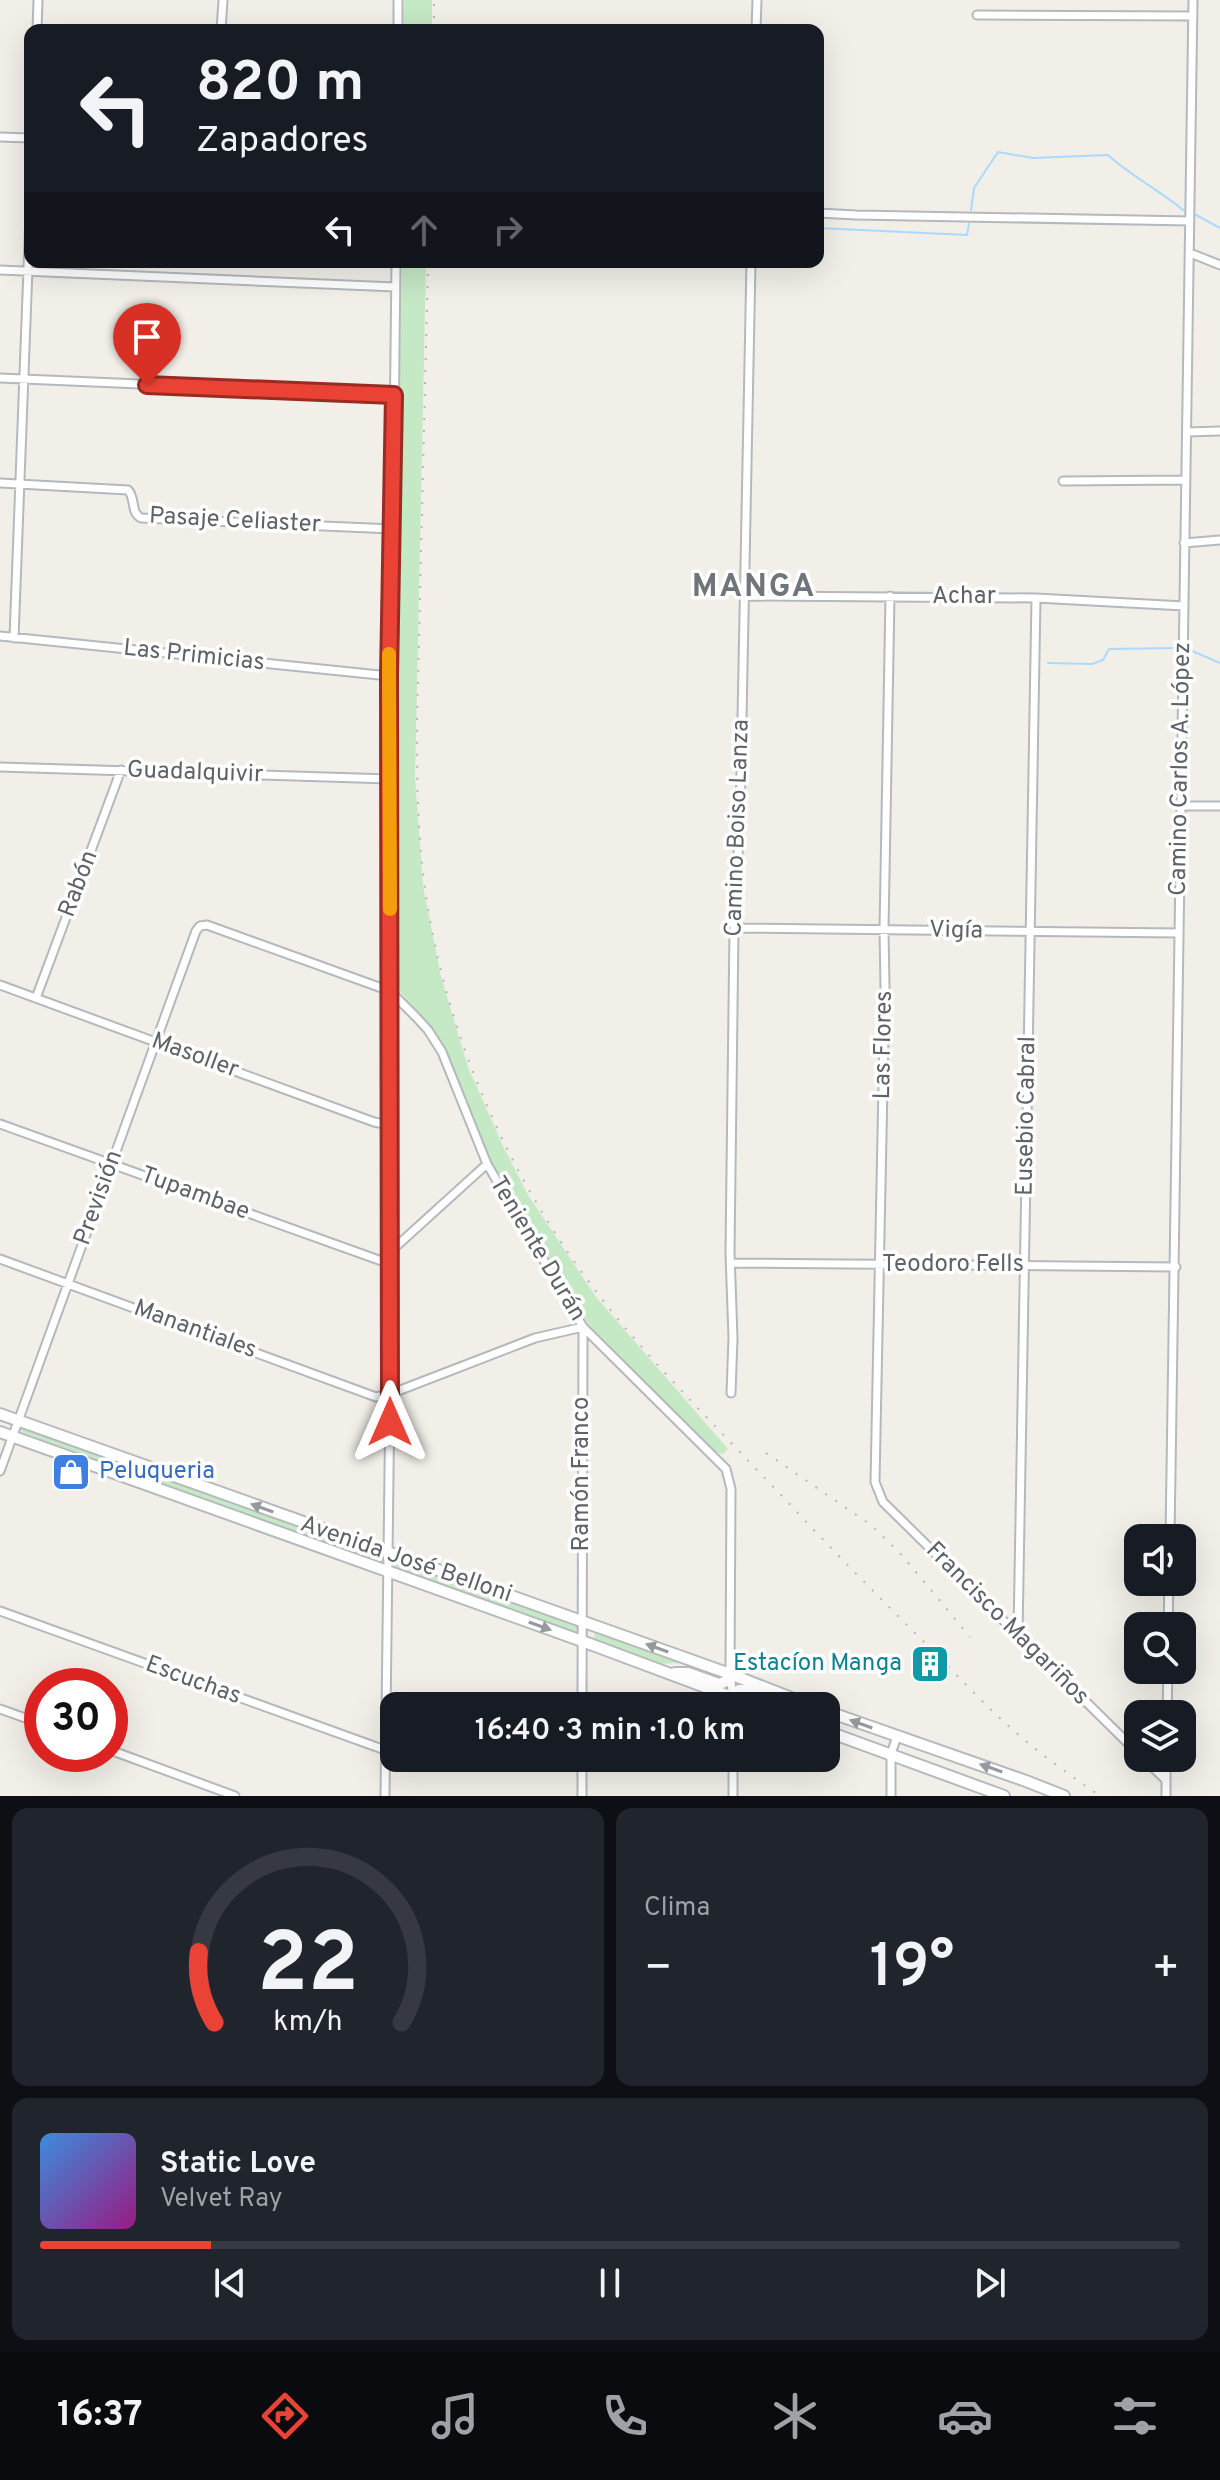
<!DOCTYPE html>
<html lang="es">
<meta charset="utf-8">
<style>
:root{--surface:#171b24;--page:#20242c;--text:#f1f3f6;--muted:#9ea1a6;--line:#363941;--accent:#ea4335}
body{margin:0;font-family:Overpass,sans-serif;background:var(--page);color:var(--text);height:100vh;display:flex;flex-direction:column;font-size:30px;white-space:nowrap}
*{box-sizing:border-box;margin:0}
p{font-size:26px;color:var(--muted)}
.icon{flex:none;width:44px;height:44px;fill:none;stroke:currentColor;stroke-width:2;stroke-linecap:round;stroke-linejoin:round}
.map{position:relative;height:1796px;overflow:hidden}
.drawer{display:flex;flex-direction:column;gap:12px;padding:12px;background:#0d0f14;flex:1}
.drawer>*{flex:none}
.hud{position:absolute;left:24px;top:24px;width:800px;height:244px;border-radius:16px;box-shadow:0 8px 32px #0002;background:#171b24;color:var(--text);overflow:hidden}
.tools{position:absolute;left:1124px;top:1524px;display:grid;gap:16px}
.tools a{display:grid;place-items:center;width:72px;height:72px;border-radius:16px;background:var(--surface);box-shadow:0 8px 32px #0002;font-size:40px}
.speed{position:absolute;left:24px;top:1668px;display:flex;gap:16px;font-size:40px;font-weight:700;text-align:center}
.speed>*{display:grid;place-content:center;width:104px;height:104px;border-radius:50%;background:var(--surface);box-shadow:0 8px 32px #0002;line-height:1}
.speed .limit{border:12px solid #d22;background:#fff;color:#111}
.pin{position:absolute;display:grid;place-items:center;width:68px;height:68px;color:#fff;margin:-82px -34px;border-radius:50% 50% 50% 0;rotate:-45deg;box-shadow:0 0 8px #0007}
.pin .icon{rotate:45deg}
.me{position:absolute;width:88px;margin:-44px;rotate:0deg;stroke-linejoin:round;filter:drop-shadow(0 0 6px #0008)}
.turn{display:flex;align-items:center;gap:28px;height:168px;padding:0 40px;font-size:36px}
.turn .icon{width:104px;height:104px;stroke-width:2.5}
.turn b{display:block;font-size:56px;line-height:68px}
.lanes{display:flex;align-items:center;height:76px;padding:0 40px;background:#0003;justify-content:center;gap:40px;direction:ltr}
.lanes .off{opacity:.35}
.big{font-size:60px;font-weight:600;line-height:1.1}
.drawer .card{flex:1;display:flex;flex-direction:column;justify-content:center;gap:12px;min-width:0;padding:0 28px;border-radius:16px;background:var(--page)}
.drawer .dial{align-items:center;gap:0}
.dial svg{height:208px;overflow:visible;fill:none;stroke:var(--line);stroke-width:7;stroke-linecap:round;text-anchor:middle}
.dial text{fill:var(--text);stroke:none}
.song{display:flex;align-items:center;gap:24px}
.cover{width:96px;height:96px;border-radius:12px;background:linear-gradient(135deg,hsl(210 70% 55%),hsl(310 70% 35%))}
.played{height:8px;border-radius:4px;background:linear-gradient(90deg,var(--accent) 15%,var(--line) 15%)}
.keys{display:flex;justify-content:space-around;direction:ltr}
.heat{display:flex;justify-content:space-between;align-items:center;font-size:44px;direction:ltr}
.drawer .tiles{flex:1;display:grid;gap:12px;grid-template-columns:1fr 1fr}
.card:last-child{grid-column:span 2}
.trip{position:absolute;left:380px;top:1692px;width:460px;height:80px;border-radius:16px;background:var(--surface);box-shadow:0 8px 32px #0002;font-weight:600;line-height:80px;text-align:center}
.tab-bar{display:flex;height:128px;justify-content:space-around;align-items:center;background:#090b0e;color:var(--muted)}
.tab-bar .icon{width:56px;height:56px}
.tab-bar .current{color:var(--accent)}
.tab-bar b{font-size:36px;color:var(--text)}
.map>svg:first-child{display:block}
.green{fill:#c5e8c5}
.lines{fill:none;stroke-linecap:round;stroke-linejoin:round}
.stream{stroke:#aadaff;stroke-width:2}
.minor-casing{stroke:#b5b8bc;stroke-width:11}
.secondary-casing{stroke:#b6babf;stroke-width:14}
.minor{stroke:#fff;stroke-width:7}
.secondary{stroke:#fff;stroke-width:10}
.rail{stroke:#b6b7b8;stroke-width:2;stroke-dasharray:2 10;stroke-linecap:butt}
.oneway{fill:#979a9d}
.route-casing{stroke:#982c22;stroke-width:20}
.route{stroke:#ea4335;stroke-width:14}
.slow{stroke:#f59e0b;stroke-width:14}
.labels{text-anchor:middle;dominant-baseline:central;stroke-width:7;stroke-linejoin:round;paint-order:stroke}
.street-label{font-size:24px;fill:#5f6368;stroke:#fff}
.shop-label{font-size:24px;fill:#366cbe;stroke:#fff;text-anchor:start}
.culture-label{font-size:24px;fill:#0d838f;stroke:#fff;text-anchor:end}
.district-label{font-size:32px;font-weight:bold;letter-spacing:2px;fill:#70757a;stroke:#fff}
</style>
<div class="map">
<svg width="1220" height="1796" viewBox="0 0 1220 1796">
<rect width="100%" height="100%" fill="#f1efe8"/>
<!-- green -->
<path class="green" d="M 404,0 L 432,0 L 432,30 L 404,30 Z
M 402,262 L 426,262 L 415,778 L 423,886 L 441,977 L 468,1067 L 502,1144 L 528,1195 L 596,1297 L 728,1449 L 723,1454 L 715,1452 L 589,1325 L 544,1257 L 494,1169 L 441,1042 L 399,990 L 395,981 L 396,557 Z
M 23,1427 L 385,1556 L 385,1563 L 383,1564 L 23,1435 L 21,1431 Z
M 397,1560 L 577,1624 L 580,1626 L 579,1634 L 576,1635 L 395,1569 L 394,1562 Z
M 595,1633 L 598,1633 L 706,1673 L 679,1663 L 655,1664 L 593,1641 Z"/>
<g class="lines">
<!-- stream -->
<path class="stream" d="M 971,210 L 974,188 L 998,152 L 1033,158 L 1108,155 C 1131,176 1159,190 1183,210
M 1196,215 L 1220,228
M 818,228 L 967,235 L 969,224
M 1190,650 L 1220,663
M 1048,663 L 1092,664 L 1103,660 L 1109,649 L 1176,648"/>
<!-- minor casing -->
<g class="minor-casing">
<path id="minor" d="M 977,15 L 1193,16
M 37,30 L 38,0
M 221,30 L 223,0
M 398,30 L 398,0
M 756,30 L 757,0
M 0,137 L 30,138
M 818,213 L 856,215 L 1190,221
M 1190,253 L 1220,265
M 0,270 L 395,287
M 0,378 L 394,395
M 1187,432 L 1220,431
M 1063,481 L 1186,480
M 0,483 L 128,490 C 136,498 130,512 141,518 L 393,529
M 1184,543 L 1220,540
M 744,596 L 1036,598 L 1184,606
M 890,596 L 884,930 L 885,987 L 875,1482 L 883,1502 L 1138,1753
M 0,636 L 389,676
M 14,638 L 30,216
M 0,767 L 390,779
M 1180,806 L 1220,806
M 734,928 L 1178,933
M 0,985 L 374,1122 L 390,1125
M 36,998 L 121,770
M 0,1124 L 390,1264
M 390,1252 L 487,1164
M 0,1259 L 376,1397 L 390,1394 L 535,1338 L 583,1327 L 582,1706
M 731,1263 L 1176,1267
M 731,1393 L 733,1338 L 730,1253 L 734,928 L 740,819 L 751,262
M 0,1471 L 196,931 L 200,926 L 207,925 L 390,991 L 416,1017 L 428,1030 L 442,1052 L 487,1164 L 583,1327 L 726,1469 L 731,1489 L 730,1674 L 734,1706
M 1170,1538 L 1193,0
M 0,1611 L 385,1750
M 1168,1626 L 1169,1582
M 1018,1635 L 1036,598
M 0,1709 L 42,1724
M 1167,1714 L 1168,1670
M 110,1750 L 235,1796
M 582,1758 L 582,1796
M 1143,1758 L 1166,1780
M 385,1796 L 390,1394 L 389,676 L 393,529 L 396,262
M 733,1796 L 733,1758
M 891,1796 L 891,1754 L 897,1736
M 1166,1796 L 1166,1758"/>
</g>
<!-- secondary casing -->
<g class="secondary-casing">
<path id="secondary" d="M 0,1414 L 730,1674 L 812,1706
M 0,1432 L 582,1641 L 756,1706
M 675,1673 L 688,1673 L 719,1684 L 727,1681 L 730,1674
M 735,1698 L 739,1690 L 747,1690 L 791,1706
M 826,1711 L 1026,1781 L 1064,1796
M 826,1731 L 1004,1796"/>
</g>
<!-- minor -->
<use href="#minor" class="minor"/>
<!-- secondary -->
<use href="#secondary" class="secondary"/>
<!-- rail -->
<path class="rail" d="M 434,30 L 434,0
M 428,262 L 417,721 C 417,765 417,810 421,854 C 437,1028 514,1197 627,1330 C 680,1392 739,1450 795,1510 C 839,1557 884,1602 930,1648 C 960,1678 988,1709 1020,1736 C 1045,1758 1073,1777 1100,1796
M 766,1453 L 871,1525 L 900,1553 L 970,1637"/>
</g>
<!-- one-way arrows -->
<defs><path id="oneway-solid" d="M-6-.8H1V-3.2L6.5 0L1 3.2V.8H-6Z" transform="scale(2)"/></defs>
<g class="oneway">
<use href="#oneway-solid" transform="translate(262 1508) rotate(-160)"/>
<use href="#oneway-solid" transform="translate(540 1626) rotate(20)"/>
<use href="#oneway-solid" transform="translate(657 1648) rotate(-160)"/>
<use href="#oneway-solid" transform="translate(861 1724) rotate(-160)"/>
<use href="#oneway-solid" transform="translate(991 1768) rotate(-161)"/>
</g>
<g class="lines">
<!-- route casing -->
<g class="route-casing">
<path id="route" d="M 147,385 L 394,395 L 389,676 L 390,1422"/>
</g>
<!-- route -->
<use href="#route" class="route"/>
<!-- slow -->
<path class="slow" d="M 389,654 L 390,909"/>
</g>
<!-- icons -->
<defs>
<g id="shop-square" transform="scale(2)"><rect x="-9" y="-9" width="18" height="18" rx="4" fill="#3f7fe0" stroke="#fff"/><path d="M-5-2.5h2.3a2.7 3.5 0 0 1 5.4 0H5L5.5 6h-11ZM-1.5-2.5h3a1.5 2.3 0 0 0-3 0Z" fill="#fff"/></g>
<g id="building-square" transform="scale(2)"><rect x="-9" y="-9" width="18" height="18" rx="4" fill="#0f9aa8" stroke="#fff"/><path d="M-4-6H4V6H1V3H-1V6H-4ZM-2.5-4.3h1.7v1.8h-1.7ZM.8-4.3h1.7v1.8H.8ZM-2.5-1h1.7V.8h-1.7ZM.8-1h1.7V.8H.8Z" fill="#fff"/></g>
</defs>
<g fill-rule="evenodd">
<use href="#shop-square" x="71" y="1472"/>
<use href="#building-square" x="930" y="1664"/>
</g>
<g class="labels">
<!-- street labels -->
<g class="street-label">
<text transform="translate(235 521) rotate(3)">Pasaje Celiaster</text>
<text x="964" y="597">Achar</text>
<text transform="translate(194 656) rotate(6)">Las Primicias</text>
<text transform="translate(1181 769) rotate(-89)">Camino Carlos A. López</text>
<text transform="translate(195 773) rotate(2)">Guadalquivir</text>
<text transform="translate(738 828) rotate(-88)">Camino Boiso Lanza</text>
<text transform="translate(79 884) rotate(-69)">Rabón</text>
<text transform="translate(956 931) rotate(1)">Vigía</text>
<text transform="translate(884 1045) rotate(-89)">Las Flores</text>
<text transform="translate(195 1056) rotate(20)">Masoller</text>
<text transform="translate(1027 1116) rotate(-89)">Eusebio Cabral</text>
<text transform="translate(195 1194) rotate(20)">Tupambae</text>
<text transform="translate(99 1198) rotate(-70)">Previsión</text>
<text transform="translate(537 1249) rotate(59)">Teniente Durán</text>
<text x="953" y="1265">Teodoro Fells</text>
<text transform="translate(195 1330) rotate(20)">Manantiales</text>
<text transform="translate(582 1474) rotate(-90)">Ramón Franco</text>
<text transform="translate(406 1560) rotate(19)">Avenida José Belloni</text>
<text transform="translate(1007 1624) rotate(45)">Francisco Magariños</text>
<text transform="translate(193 1681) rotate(20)">Escuchas</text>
</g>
<!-- shop labels -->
<g class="shop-label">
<text x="99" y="1472">Peluqueria</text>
</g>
<!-- culture labels -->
<g class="culture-label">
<text x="902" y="1664">Estacíon Manga</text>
</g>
<!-- district labels -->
<g class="district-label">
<text x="754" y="588">MANGA</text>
</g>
</g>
</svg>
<div class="tools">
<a><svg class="icon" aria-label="sound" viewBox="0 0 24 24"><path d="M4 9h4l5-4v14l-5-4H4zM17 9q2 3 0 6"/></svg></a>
<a><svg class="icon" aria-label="search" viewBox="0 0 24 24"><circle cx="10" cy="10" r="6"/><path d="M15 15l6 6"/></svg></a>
<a><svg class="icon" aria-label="layers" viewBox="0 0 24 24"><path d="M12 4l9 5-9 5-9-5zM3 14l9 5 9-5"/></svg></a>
</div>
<div class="speed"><div class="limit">30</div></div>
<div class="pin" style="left:147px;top:385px;background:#d93025"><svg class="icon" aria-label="arrive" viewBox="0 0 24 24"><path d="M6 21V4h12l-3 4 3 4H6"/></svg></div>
<svg class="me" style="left:390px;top:1422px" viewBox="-20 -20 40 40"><path d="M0-17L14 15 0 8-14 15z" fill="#ea4335" stroke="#fff" stroke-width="4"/></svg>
<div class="trip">16:40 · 3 min · 1.0 km</div>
<div class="hud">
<div class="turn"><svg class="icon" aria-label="left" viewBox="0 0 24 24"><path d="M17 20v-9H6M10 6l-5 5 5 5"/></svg><div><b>820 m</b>Zapadores</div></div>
<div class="lanes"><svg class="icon" aria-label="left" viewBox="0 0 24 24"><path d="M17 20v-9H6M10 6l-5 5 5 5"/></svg><svg class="icon off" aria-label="ahead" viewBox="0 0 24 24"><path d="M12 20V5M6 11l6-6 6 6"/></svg><svg class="icon off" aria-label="right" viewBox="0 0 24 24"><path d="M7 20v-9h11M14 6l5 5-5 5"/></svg></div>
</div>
</div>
<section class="drawer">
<div class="tiles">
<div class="card dial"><svg viewBox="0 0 100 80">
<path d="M14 69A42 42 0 1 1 86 69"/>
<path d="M14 69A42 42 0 0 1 8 42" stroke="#ea4335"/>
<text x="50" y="56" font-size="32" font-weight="700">22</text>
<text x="50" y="72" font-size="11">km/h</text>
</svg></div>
<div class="card"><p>Clima</p>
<div class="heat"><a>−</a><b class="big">19°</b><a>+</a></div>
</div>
<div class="card">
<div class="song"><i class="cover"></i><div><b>Static Love</b><p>Velvet Ray</p></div></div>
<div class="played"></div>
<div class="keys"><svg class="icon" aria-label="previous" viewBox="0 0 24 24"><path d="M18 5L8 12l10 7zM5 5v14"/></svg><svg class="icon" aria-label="pause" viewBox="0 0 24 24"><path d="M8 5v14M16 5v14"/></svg><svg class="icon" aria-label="next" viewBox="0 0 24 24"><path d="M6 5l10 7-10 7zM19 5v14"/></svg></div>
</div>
</div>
</section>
<nav class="tab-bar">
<b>16:37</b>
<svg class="icon current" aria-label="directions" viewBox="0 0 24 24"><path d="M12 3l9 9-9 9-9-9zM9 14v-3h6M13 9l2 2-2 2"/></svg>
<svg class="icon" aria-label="music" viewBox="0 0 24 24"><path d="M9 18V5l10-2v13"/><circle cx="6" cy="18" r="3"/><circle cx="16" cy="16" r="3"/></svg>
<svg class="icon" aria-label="phone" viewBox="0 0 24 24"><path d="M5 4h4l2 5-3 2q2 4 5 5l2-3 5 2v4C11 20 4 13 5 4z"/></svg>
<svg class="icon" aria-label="climate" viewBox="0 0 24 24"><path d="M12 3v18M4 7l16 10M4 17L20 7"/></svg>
<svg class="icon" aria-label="car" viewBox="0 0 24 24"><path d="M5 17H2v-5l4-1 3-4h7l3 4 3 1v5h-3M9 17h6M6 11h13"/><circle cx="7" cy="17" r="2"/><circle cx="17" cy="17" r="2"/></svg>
<svg class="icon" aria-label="filters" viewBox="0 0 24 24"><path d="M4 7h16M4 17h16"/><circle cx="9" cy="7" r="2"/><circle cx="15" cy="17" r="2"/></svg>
</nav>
